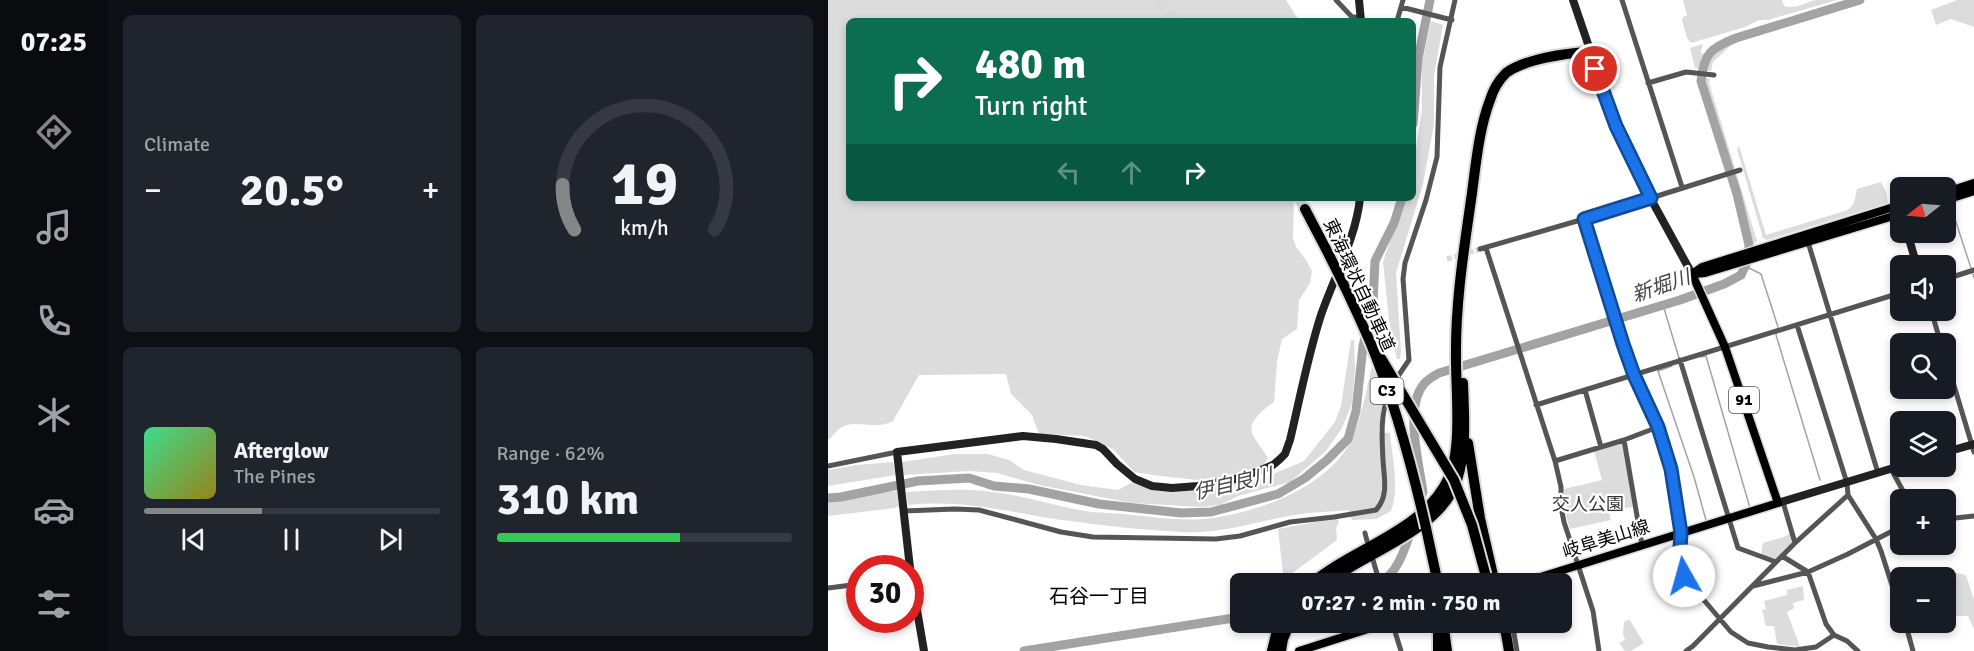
<!DOCTYPE html>
<meta charset="utf-8">
<style>
:root{--surface:#171b24;--page:#20242c;--text:#f1f3f6;--muted:#9ea1a6;--line:#363941;--accent:#858687}
body{margin:0;font-family:Signika,"Noto Sans JP",sans-serif;background:var(--page);color:var(--text);height:100vh;display:flex;flex-direction:column;font-size:22px;white-space:nowrap}
*{box-sizing:border-box;margin:0}
p{font-size:20px;color:var(--muted)}
.icon{flex:none;width:33px;height:33px;fill:none;stroke:currentColor;stroke-width:2;stroke-linecap:round;stroke-linejoin:round}
.map{position:relative;flex:1;overflow:hidden}
.drawer{display:flex;flex-direction:column;gap:15px;padding:15px;background:#0d0f14;width:720px}
.drawer>*{flex:none}
.banner{position:absolute;left:18px;top:18px;width:570px;height:183px;border-radius:9px;box-shadow:0 3px 9px #0003;background:#0b6e4f;color:#fff;overflow:hidden}
.needle{width:39px;rotate:253deg}
.controls{position:absolute;left:1062px;top:177px;display:grid;gap:12px}
.controls a{display:grid;place-items:center;width:66px;height:66px;border-radius:9px;background:var(--surface);box-shadow:0 3px 9px #0003;font-size:30px}
.speed{position:absolute;left:18px;top:555px;display:flex;gap:12px;font-size:30px;font-weight:700;text-align:center}
.speed>*{display:grid;place-content:center;width:78px;height:78px;border-radius:50%;background:var(--surface);box-shadow:0 3px 9px #0003;line-height:1}
.speed .limit{border:9px solid #d22;background:#fff;color:#111}
.pin{position:absolute;display:grid;place-items:center;width:51px;height:51px;color:#fff;margin:-26px;border:3px solid #fff;border-radius:50%;box-shadow:0 2px 6px #0007}
.me{position:absolute;width:66px;margin:-33px;rotate:353deg;stroke-linejoin:round;filter:drop-shadow(0 0 4px #0008)}
.turn{display:flex;align-items:center;gap:21px;height:126px;padding:0 30px;font-size:27px}
.turn .icon{width:78px;height:78px;stroke-width:2.5}
.turn b{display:block;font-size:42px;line-height:51px}
.lanes{display:flex;align-items:center;height:57px;padding:0 30px;background:#0003;justify-content:center;gap:30px;direction:ltr}
.lanes .off{opacity:.35}
.big{font-size:45px;font-weight:800;line-height:1.1}
.drawer .card{flex:1;display:flex;flex-direction:column;justify-content:center;gap:9px;min-width:0;padding:0 21px;border-radius:9px;background:var(--page)}
.drawer .dial{align-items:center;gap:0}
.dial svg{height:156px;overflow:visible;fill:none;stroke:var(--line);stroke-width:7;stroke-linecap:round;text-anchor:middle}
.dial text{fill:var(--text);stroke:none}
.song{display:flex;align-items:center;gap:18px}
.cover{width:72px;height:72px;border-radius:9px;background:linear-gradient(135deg,hsl(150 70% 55%),hsl(50 70% 35%))}
.played{height:6px;border-radius:3px;background:linear-gradient(90deg,var(--accent) 40%,var(--line) 40%)}
.keys{display:flex;justify-content:space-around;direction:ltr}
.heat{display:flex;justify-content:space-between;align-items:center;font-size:33px;direction:ltr}
.charge{height:9px;border-radius:4px;background:linear-gradient(90deg,#34c759 62%,var(--line) 0)}
.drawer .tiles{flex:1;display:grid;gap:15px;grid-template-columns:repeat(2,1fr)}
.trip{position:absolute;left:402px;top:573px;width:342px;height:60px;border-radius:9px;background:var(--surface);box-shadow:0 3px 9px #0003;font-weight:800;line-height:60px;text-align:center}
main{display:flex;flex:1;min-height:0}
.tab-bar{display:flex;flex-direction:column;width:108px;justify-content:space-around;align-items:center;background:#090b0e;color:var(--muted)}
.tab-bar .icon{width:42px;height:42px}
.tab-bar .active{color:var(--accent)}
.tab-bar b{font-size:27px;color:var(--text)}
.map>svg:first-child{display:block}
.green{fill:#dcdcdc}
.lines{fill:none;stroke-linecap:round;stroke-linejoin:round}
.stream{stroke:#a3a3a3;stroke-width:1.5}
.river{stroke:#a3a3a3;stroke-width:9}
.street-tunnel{stroke:#d9d9d9;stroke-width:5;stroke-dasharray:5 2.5;stroke-linecap:butt}
.highway-tunnel{stroke:#d9d9d9;stroke-width:10;stroke-dasharray:10 5;stroke-linecap:butt}
.primary-casing{stroke:#dbdbdb;stroke-width:11}
.highway-casing{stroke:#dbdbdb;stroke-width:14}
.street{stroke:#555;stroke-width:5}
.secondary{stroke:#222;stroke-width:8}
.primary{stroke:#000;stroke-width:8}
.highway{stroke:#000;stroke-width:10}
.highway-bridge-casing{stroke:#dbdbdb;stroke-width:14;stroke-linecap:butt}
.highway-bridge{stroke:#000;stroke-width:10}
.route-casing{stroke:#114b97;stroke-width:15}
.route{stroke:#1a73e8;stroke-width:10}
.labels{text-anchor:middle;dominant-baseline:central;stroke-width:4.5;stroke-linejoin:round;paint-order:stroke}
.shield{fill:#fff;stroke:#4c4c4c;stroke-width:1.5}
.shield-label{font-size:16px;font-weight:bold;fill:#000}
.street-label{font-size:18px;fill:#000;stroke:#fff}
.park-label{font-size:18px;fill:#333;stroke:#fff}
.water-label{font-size:20px;font-style:italic;fill:#444;stroke:#fff}
.neighbourhood-label{font-size:20px;fill:#000;stroke:#fff}
</style>
<main>
<nav class="tab-bar">
<b>07:25</b>
<svg class="icon active" aria-label="directions" viewBox="0 0 24 24"><path d="M12 3l9 9-9 9-9-9zM9 14v-3h6M13 9l2 2-2 2"/></svg>
<svg class="icon" aria-label="music" viewBox="0 0 24 24"><path d="M9 18V5l10-2v13"/><circle cx="6" cy="18" r="3"/><circle cx="16" cy="16" r="3"/></svg>
<svg class="icon" aria-label="phone" viewBox="0 0 24 24"><path d="M5 4h4l2 5-3 2q2 4 5 5l2-3 5 2v4C11 20 4 13 5 4z"/></svg>
<svg class="icon" aria-label="climate" viewBox="0 0 24 24"><path d="M12 3v18M4 7l16 10M4 17L20 7"/></svg>
<svg class="icon" aria-label="car" viewBox="0 0 24 24"><path d="M5 17H2v-5l4-1 3-4h7l3 4 3 1v5h-3M9 17h6M6 11h13"/><circle cx="7" cy="17" r="2"/><circle cx="17" cy="17" r="2"/></svg>
<svg class="icon" aria-label="filters" viewBox="0 0 24 24"><path d="M4 7h16M4 17h16"/><circle cx="9" cy="7" r="2"/><circle cx="15" cy="17" r="2"/></svg>
</nav>
<section class="drawer">
<div class="tiles">
<div class="card"><p>Climate</p>
<div class="heat"><a>−</a><b class="big">20.5°</b><a>+</a></div>
</div>
<div class="card dial"><svg viewBox="0 0 100 80">
<path d="M14 69A42 42 0 1 1 86 69"/>
<path d="M14 69A42 42 0 0 1 8 46" stroke="#858687"/>
<text x="50" y="56" font-size="32" font-weight="700">19</text>
<text x="50" y="72" font-size="11">km/h</text>
</svg></div>
<div class="card">
<div class="song"><i class="cover"></i><div><b>Afterglow</b><p>The Pines</p></div></div>
<div class="played"></div>
<div class="keys"><svg class="icon" aria-label="previous" viewBox="0 0 24 24"><path d="M18 5L8 12l10 7zM5 5v14"/></svg><svg class="icon" aria-label="pause" viewBox="0 0 24 24"><path d="M8 5v14M16 5v14"/></svg><svg class="icon" aria-label="next" viewBox="0 0 24 24"><path d="M6 5l10 7-10 7zM19 5v14"/></svg></div>
</div>
<div class="card"><p>Range · 62%</p><b class="big">310 km</b><div class="charge"></div></div>
</div>
</section>
<div class="map">
<svg width="1146" height="651" viewBox="0 0 1146 651">
<rect width="100%" height="100%" fill="#fff"/>
<!-- green -->
<path class="green" d="M 0,0 L 458,0 L 468,16 L 474,21 L 21,21 L 21,198 L 466,198 L 465,238 L 468,247 L 478,260 L 484,271 L 482,283 L 471,300 L 469,329 L 454,339 L 449,362 L 446,402 C 438,408 420,420 424,433 C 426,439 436,451 440,458 L 436,465 L 399,477 L 370,480 L 332,476 L 306,472 L 285,449 L 257,436 L 211,434 L 204,415 L 183,394 L 178,374 L 91,375 L 65,421 C 48,431 28,419 14,427 C 8,430 5,437 0,440 Z
M 855,0 L 954,0 L 956,6 C 969,10 976,2 989,0 C 995,0 1002,0 1009,0 L 940,20 L 931,20 L 917,27 L 863,43 L 859,38 L 854,20 L 856,16 L 859,16 Z
M 1129,0 L 1146,0 L 1146,27 L 1123,19 L 1108,25 L 1103,10 Z
M 603,21 L 615,25 L 606,76 L 606,124 L 595,184 L 568,273 L 573,351 L 572,359 L 569,359 L 561,320 L 555,262 L 577,198 L 585,198 L 585,168 L 594,111 L 594,63 Z
M 900,42 L 903,45 L 885,62 L 883,71 L 867,68 L 862,48 L 875,44 L 873,51 L 874,54 L 886,52 Z
M 876,77 L 882,79 L 881,83 L 907,168 L 903,169 L 875,81 Z
M 911,146 L 938,235 L 1020,210 L 1026,203 L 1029,189 L 1053,182 L 1058,192 L 1060,203 L 939,240 L 935,238 L 909,149 Z
M 909,175 L 929,241 L 923,245 L 906,176 Z
M 523,340 L 526,340 L 527,370 L 524,404 L 514,428 L 498,451 L 462,482 L 410,496 L 392,505 L 373,507 L 304,503 L 211,485 L 169,473 L 141,471 L 75,475 L 74,462 L 127,454 L 160,454 L 181,460 L 196,470 L 253,485 L 290,490 L 303,483 L 328,490 L 353,491 L 378,489 L 443,475 L 476,461 L 507,422 L 513,406 Z
M 544,366 L 555,395 L 551,432 L 562,433 C 564,458 572,487 563,511 L 548,519 L 524,520 L 520,510 C 501,512 480,512 461,516 C 426,522 389,535 353,532 C 313,530 273,525 234,520 C 180,512 136,499 80,505 L 78,492 C 107,490 136,488 165,492 C 198,496 230,507 263,512 C 276,513 290,513 304,515 C 328,517 352,521 376,519 C 425,514 491,491 519,448 C 532,427 538,391 544,366 Z
M 794,443 L 805,507 L 781,511 L 783,520 L 742,529 L 738,516 L 736,489 L 774,480 L 766,451 Z
M 65,462 L 68,475 L 0,486 L 0,470 L 29,465 Z
M 69,491 L 71,506 L 67,508 L 0,516 L 0,500 Z
M 509,518 L 511,522 L 508,528 L 509,540 L 463,574 L 455,573 L 450,529 Z
M 962,533 L 964,544 L 949,559 L 946,560 L 933,555 L 935,543 L 956,537 Z
M 1128,573 L 1138,575 L 1146,600 L 1146,629 L 1140,616 L 1125,616 L 1122,608 L 1118,609 L 1118,578 L 1115,577 Z
M 975,586 L 976,600 L 965,603 L 966,608 L 959,612 L 972,647 L 949,644 L 946,626 L 938,626 L 934,610 L 938,609 L 936,601 L 959,595 L 959,590 Z
M 801,619 L 816,643 L 803,651 L 797,651 L 791,643 L 797,640 L 795,633 L 796,622 Z"/>
<g class="lines">
<!-- stream -->
<path class="stream" d="M 1124,210 L 1143,268
M 917,266 L 933,274 L 950,327
M 1145,274 L 1146,278
M 835,305 L 851,358
M 949,332 L 948,335 L 992,480
M 873,357 L 878,356 L 922,508
M 844,366 L 830,371 L 866,477 L 878,520"/>
<!-- river -->
<path class="river" d="M 585,124 L 590,59 L 602,0
M 0,498 L 13,497 L 90,481 L 141,478 L 166,486 L 201,489 L 271,504 L 353,513 L 383,512 L 450,494 L 477,478 L 499,460 L 520,439 L 528,411 L 535,346 L 545,303 L 547,261 L 566,223 L 574,198
M 592,500 L 595,492 C 591,463 576,407 596,384 C 600,379 606,376 611,373 L 852,300 L 896,284 L 913,275 L 920,260 L 921,245 L 909,194 L 873,81 C 876,53 883,48 908,38 L 1032,0
M 551,584 C 570,572 576,551 583,531
M 196,651 L 412,617"/>
<!-- street-tunnel -->
<path class="street-tunnel" d="M 619,259 L 652,249"/>
<!-- highway-tunnel -->
<path class="highway-tunnel" d="M 331,0 L 348,21
M 470,198 L 477,209"/>
<!-- primary casing -->
<g class="primary-casing">
<path id="primary" d="M 1118,192 L 1146,183
M 1118,200 L 1146,191
M 864,274 L 874,267 L 1072,205
M 866,274 L 877,273 L 1072,214
M 690,584 L 950,503 L 897,347 L 864,274
M 471,651 L 562,622"/>
</g>
<!-- highway casing -->
<g class="highway-casing">
<path id="highway" d="M 477,209 L 498,249
M 640,443 L 652,518 L 667,584
M 598,528 L 610,584
M 483,584 C 526,547 597,531 621,477 C 634,449 628,392 628,360 C 627,304 636,249 644,193 C 648,163 651,129 662,100 C 665,90 671,80 678,73 C 697,59 738,53 761,52
M 497,584 C 537,552 613,531 629,480 C 639,450 636,414 635,383
M 615,622 L 619,651
M 676,622 L 681,651
M 610,627 L 610,651
M 444,651 L 451,622
M 453,651 L 455,639 L 462,622"/>
</g>
<!-- street -->
<path class="street" d="M 508,0 L 524,17 L 532,17
M 794,0 L 854,187
M 573,7 L 624,20
M 569,21 L 575,0
M 820,83 L 858,72 L 886,75
M 756,219 L 805,375 L 830,427 L 843,469 L 853,533 L 851,562 L 858,579 L 903,632 L 920,643 L 940,647 L 967,650 L 988,647 L 1006,635
M 980,242 L 1050,473
M 658,248 L 727,461 L 733,487 L 733,507 L 736,522 L 765,611 L 771,651
M 652,249 L 756,219 L 912,170
M 1118,279 L 1146,270
M 1103,310 L 1113,344
M 969,325 L 1019,483 L 1020,495 L 1048,539 L 1053,551 L 1072,610
M 1118,359 L 1146,452
M 852,360 L 910,548 L 948,562
M 566,382 L 581,360 L 575,279 L 577,263 L 598,200 L 609,157 L 612,67 L 627,0
M 757,390 L 773,447
M 708,405 L 1072,293
M 796,440 L 814,545
M 727,461 L 796,440 L 830,427
M 0,466 L 69,452
M 1063,469 L 1080,500
M 955,502 L 967,543
M 76,511 L 127,509 L 151,510 L 233,532 L 265,537 L 388,539 L 412,536 L 462,522 L 506,517 L 548,510 C 561,496 556,478 555,460 C 554,439 552,413 561,394
M 1118,519 L 1146,516
M 537,533 L 539,541
M 954,556 L 980,572 L 998,624 L 1006,635 L 1019,641 L 1030,651
M 545,560 L 552,584
M 925,586 L 980,572 L 1020,554 L 1072,527
M 0,588 L 32,584
M 564,622 L 573,651
M 684,622 L 689,651
M 1077,622 L 1085,651
M 858,651 L 865,646 L 967,543 L 1020,495"/>
<!-- secondary -->
<path class="secondary" d="M 531,0 L 533,21
M 745,0 L 788,126 L 806,168 L 864,274
M 1079,232 L 1089,266
M 1118,452 L 1146,444
M 950,503 L 1072,466
M 82,568 L 69,452 L 195,436 L 228,439 L 268,445 L 275,449 L 289,464 L 307,479 L 324,486 L 344,488 L 370,486 L 407,479 L 431,471 L 445,465 L 452,459 L 457,454 L 462,440 C 472,398 480,355 493,315 C 506,277 528,238 532,198
M 82,569 L 96,651"/>
<!-- primary -->
<use href="#primary" class="primary"/>
<!-- highway -->
<use href="#highway" class="highway"/>
<!-- highway-bridge casing -->
<g class="highway-bridge-casing">
<path id="highway-bridge" d="M 498,249 C 514,280 529,312 543,344 C 567,403 584,466 598,528
M 553,358 L 626,480 L 644,525 L 660,584"/>
</g>
<!-- highway-bridge -->
<use href="#highway-bridge" class="highway-bridge"/>
</g>
<g class="lines">
<!-- route casing -->
<g class="route-casing">
<path id="route" d="M 767,69 L 788,126 L 823,198 L 756,219 L 795,344 L 806,375 L 830,427 L 843,469 L 853,533 L 851,562 L 856,576"/>
</g>
<!-- route -->
<use href="#route" class="route"/>
</g>
<g class="labels">
<!-- shield labels -->
<g class="shield">
<rect x="542.5" y="378" width="33" height="26" rx="4.5"/>
<rect x="901" y="387" width="30" height="26" rx="4.5"/>
</g>
<g class="shield-label">
<text x="559" y="391">C3</text>
<text x="916" y="400">91</text>
</g>
<!-- street labels -->
<g class="street-label">
<text transform="translate(531 285) rotate(65)">東海環状自動車道</text>
<text transform="translate(778 539) rotate(-17)">岐阜美山線</text>
</g>
<!-- park labels -->
<g class="park-label">
<text x="760" y="504">交人公園</text>
</g>
<!-- water labels -->
<g class="water-label">
<text transform="translate(833 286) rotate(-19)">新堀川</text>
<text transform="translate(405 484) rotate(-13)">伊自良川</text>
</g>
<!-- neighbourhood labels -->
<g class="neighbourhood-label">
<text x="271" y="596">石谷一丁目</text>
</g>
</g>
</svg>
<div class="controls">
<a><svg class="needle" viewBox="-14 -14 28 28"><path d="M0-13l5 13h-10z" fill="#e53935"/><path d="M0 13l5-13h-10z" fill="#9ea1a6"/></svg></a>
<a><svg class="icon" aria-label="sound" viewBox="0 0 24 24"><path d="M4 9h4l5-4v14l-5-4H4zM17 9q2 3 0 6"/></svg></a>
<a><svg class="icon" aria-label="search" viewBox="0 0 24 24"><circle cx="10" cy="10" r="6"/><path d="M15 15l6 6"/></svg></a>
<a><svg class="icon" aria-label="layers" viewBox="0 0 24 24"><path d="M12 4l9 5-9 5-9-5zM3 14l9 5 9-5"/></svg></a>
<a>+</a>
<a>−</a>
</div>
<div class="speed"><div class="limit">30</div></div>
<div class="pin" style="left:767px;top:69px;background:#d93025"><svg class="icon" aria-label="arrive" viewBox="0 0 24 24"><path d="M6 21V4h12l-3 4 3 4H6"/></svg></div>
<svg class="me" style="left:856px;top:576px" viewBox="-20 -20 40 40"><circle r="19" fill="#fff"/><path d="M0-13L10 11 0 6-10 11z" fill="#1a73e8"/></svg>
<div class="trip">07:27 · 2 min · 750 m</div>
<div class="banner">
<div class="turn"><svg class="icon" aria-label="right" viewBox="0 0 24 24"><path d="M7 20v-9h11M14 6l5 5-5 5"/></svg><div><b>480 m</b>Turn right</div></div>
<div class="lanes"><svg class="icon off" aria-label="left" viewBox="0 0 24 24"><path d="M17 20v-9H6M10 6l-5 5 5 5"/></svg><svg class="icon off" aria-label="ahead" viewBox="0 0 24 24"><path d="M12 20V5M6 11l6-6 6 6"/></svg><svg class="icon" aria-label="right" viewBox="0 0 24 24"><path d="M7 20v-9h11M14 6l5 5-5 5"/></svg></div>
</div>
</div>
</main>
